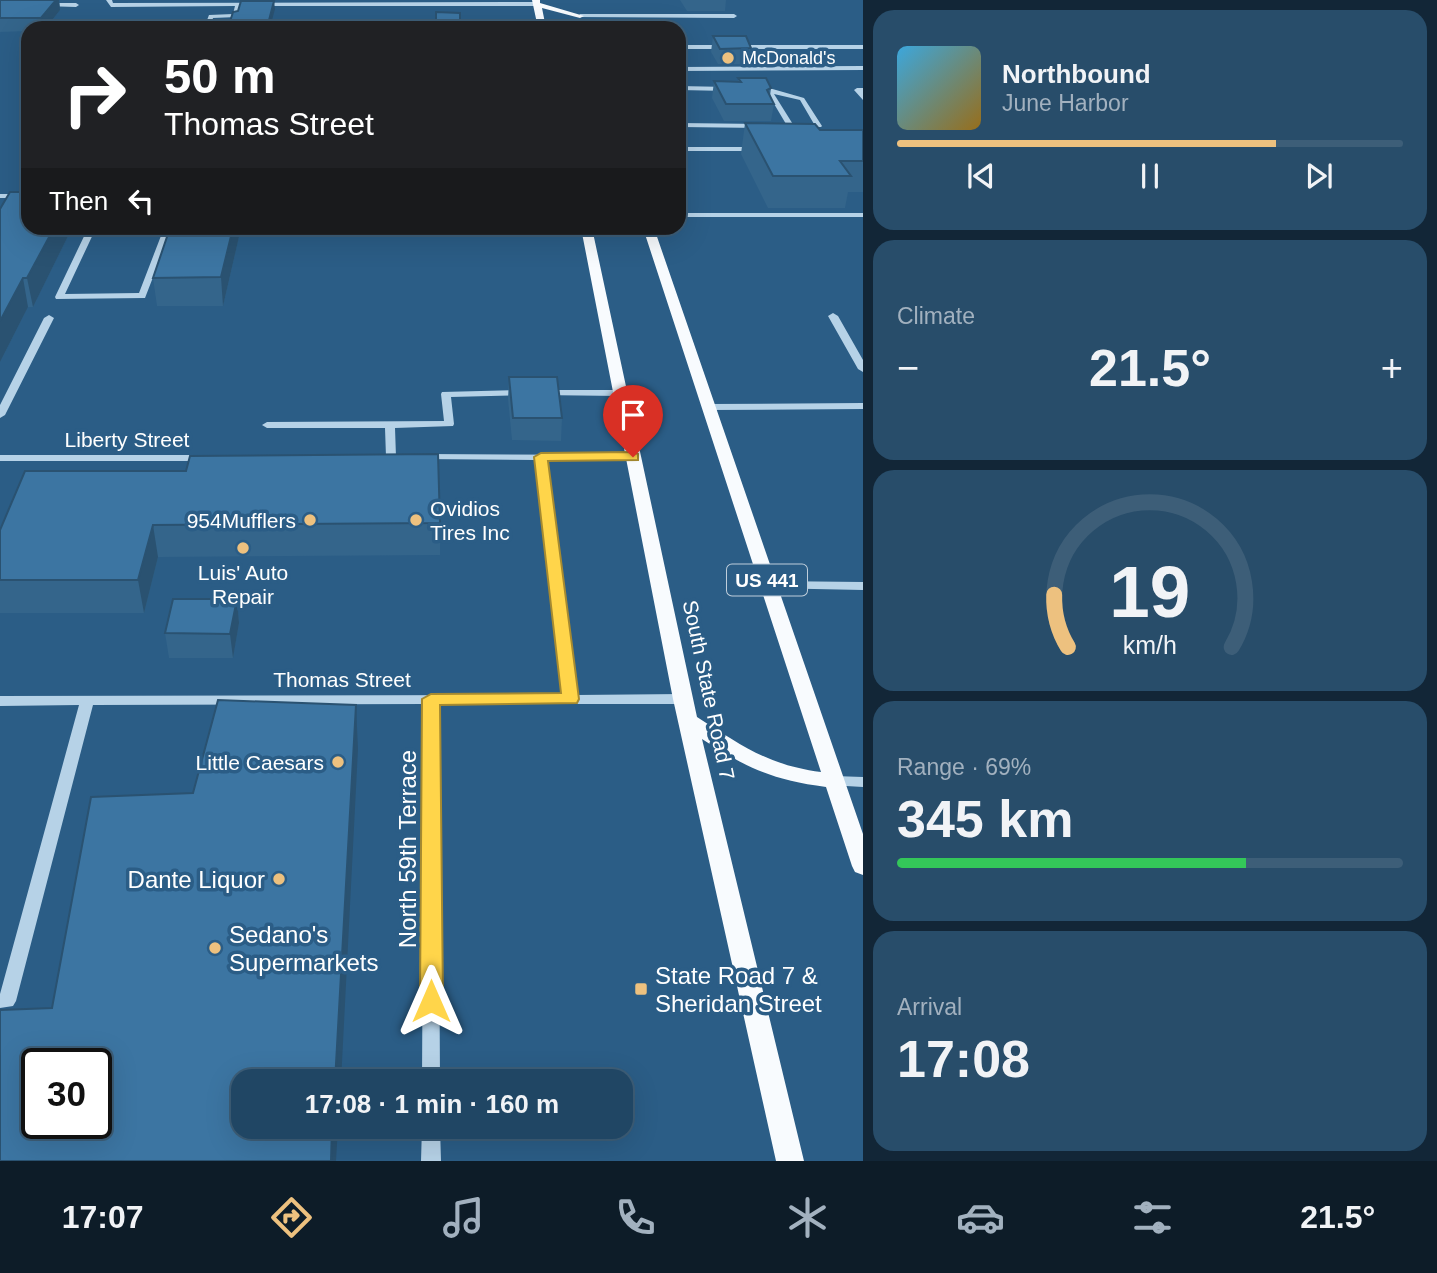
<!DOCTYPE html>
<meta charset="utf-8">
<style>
:root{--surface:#204664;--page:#284d6a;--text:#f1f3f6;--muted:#a2b1bf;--line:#3d5e78;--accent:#edc17f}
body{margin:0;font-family:Arial,sans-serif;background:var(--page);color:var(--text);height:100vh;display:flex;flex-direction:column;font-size:26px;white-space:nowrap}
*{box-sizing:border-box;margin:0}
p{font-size:23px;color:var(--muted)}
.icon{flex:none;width:38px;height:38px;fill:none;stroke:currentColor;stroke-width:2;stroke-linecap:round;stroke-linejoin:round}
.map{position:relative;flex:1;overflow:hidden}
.drawer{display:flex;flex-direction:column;gap:10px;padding:10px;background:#122637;width:574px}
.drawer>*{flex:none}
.guide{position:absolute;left:21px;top:21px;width:665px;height:214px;border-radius:21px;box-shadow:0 7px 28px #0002,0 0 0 2px var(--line);background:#202124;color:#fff;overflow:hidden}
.speed{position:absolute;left:21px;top:1048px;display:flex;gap:14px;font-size:35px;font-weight:700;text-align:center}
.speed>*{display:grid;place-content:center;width:91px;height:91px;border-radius:50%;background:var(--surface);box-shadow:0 7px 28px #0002,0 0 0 2px var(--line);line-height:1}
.speed .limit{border:4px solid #111;border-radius:10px;background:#fff;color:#111}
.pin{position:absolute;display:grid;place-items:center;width:60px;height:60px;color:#fff;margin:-72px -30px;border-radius:50% 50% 50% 0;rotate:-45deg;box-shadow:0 0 7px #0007}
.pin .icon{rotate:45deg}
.me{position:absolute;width:77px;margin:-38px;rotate:0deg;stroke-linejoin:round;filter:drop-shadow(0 0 5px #0008)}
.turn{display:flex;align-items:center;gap:24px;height:147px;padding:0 28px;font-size:32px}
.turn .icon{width:91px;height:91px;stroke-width:2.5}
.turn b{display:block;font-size:49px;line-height:60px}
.then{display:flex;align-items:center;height:66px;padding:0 28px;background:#0003;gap:14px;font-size:26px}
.big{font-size:52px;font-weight:700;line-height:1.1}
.drawer .tile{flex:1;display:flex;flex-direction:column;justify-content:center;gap:10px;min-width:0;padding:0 24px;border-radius:21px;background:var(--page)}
.drawer .dial{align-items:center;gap:0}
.dial svg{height:182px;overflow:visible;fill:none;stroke:var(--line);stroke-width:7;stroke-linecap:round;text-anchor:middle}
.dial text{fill:var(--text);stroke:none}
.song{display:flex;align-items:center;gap:21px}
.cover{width:84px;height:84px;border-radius:10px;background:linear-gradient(135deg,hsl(200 70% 55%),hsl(40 70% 35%))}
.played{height:7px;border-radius:4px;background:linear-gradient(90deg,var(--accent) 75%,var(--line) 75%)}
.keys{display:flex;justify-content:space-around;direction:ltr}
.heat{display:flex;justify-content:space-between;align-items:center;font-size:38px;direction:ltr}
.charge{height:10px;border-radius:5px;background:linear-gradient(90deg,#34c759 69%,var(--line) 0)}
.trip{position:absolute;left:231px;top:1069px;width:402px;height:70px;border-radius:21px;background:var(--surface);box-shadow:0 7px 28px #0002,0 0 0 2px var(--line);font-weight:700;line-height:70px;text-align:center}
.menu{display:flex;height:112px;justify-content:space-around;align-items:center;background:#0d1c28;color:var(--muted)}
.menu .icon{width:49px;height:49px}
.menu .active{color:var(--accent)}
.menu b{font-size:32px;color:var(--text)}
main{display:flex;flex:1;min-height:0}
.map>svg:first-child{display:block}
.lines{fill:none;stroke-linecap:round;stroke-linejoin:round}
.minor{fill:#b6d2e7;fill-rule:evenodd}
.major{fill:#f8fbfe;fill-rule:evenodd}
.wall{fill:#34658b}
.shaded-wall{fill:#2a5271}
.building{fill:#3c75a2;stroke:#2a5271;stroke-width:2;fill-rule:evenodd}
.route{fill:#ffd54a;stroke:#a68a30;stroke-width:2}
.poi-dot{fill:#edc17f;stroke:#2b5d86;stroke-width:2.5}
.labels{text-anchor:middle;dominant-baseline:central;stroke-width:7;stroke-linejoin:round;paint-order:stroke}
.far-poi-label{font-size:18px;fill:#fff;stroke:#2b5d86;text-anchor:start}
.shield{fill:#2b5d86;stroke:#bfcedb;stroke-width:2}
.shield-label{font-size:19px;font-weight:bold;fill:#fff}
.street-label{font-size:21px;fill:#fff;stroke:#2b5d86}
.poi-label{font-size:21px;fill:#fff;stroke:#2b5d86;text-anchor:end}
.near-street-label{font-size:24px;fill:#fff;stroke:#2b5d86}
.near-poi-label{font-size:24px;fill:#fff;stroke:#2b5d86;text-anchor:start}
</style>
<main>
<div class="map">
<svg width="863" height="1161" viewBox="0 0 863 1161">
<rect width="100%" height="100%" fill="#2b5d86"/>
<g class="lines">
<!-- minor -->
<path class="minor" d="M 106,0 L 112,0 L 113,3 L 537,2 L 540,4 L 537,6 L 240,6 L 237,17 L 213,18 L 210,28 L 204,28 L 209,15 L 233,14 L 235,6 L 111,7 Z
M 46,3 L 76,3 L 79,5 L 76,7 L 44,6 Z
M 580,14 L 734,14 L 737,16 L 734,18 L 578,17 Z
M 112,19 L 167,19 L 170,21 L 167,23 L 110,22 Z
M 679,45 L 863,45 L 863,49 L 679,49 Z
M 863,66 L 863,70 L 679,71 L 679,67 Z
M 679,86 L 728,87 L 731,89 L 728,91 L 679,90 Z
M 769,88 L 804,98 L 822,126 L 821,127 L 800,127 L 799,126 L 802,124 L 814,124 L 800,100 L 774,94 L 794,126 L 791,128 L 778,127 L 778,125 L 786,124 L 767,92 L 753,90 L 756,88 Z
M 857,88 L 863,88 L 863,100 L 854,90 Z
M 679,123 L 761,124 L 764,126 L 761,128 L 681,127 Z
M 679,147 L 758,147 L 762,149 L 758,151 L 679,151 Z
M 0,194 L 28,194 L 28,198 L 0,198 Z
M 679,213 L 863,213 L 863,217 L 679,217 Z
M 88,228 L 96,228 L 65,294 L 139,293 L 164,228 L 172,228 L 145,298 L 56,299 L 55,297 Z
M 833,313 L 838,316 L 863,360 L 863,372 L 858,369 L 828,316 Z
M 49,315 L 54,318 L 5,415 L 0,418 L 0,405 L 44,318 Z
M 524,390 L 528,391 L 528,395 L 451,397 L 454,424 L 453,426 L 395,428 L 396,457 L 391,460 L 386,457 L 385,428 L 267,428 L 262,425 L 267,422 L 444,421 L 441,394 L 442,392 Z
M 543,390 L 620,390 L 625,393 L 620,396 L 539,395 L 539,391 Z
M 863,403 L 863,409 L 709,410 L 704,407 L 709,404 Z
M 424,454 L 637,455 L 638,457 L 637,459 L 633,460 L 547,460 L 576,695 L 683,694 L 688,696 L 690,699 L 688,702 L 683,704 L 438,704 L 440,1082 L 422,1082 L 424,704 L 93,705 L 16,1001 L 13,1006 L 0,1008 L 0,994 L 79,705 L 0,706 L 0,696 L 563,695 L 536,460 L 420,459 L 419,457 L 420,455 Z
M 0,455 L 206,455 L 211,458 L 206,461 L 0,461 Z
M 769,581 L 863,582 L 863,590 L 765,588 L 763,585 Z
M 834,776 L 863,777 L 863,787 L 829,785 L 827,781 L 829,777 Z
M 422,1127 L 440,1127 L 441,1161 L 421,1161 Z"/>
<!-- major -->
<path class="major" d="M 532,0 L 540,0 L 540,3 L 584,16 L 580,18 L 542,8 L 546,28 L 538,28 Z
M 581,228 L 592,228 L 697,717 C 741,745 767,765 821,772 L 643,228 L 654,228 L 863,834 L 863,875 L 855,872 L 852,866 L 826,787 C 772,780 747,768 702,739 L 804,1161 L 776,1161 L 673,699 Z"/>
</g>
<!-- wall -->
<path class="wall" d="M 0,0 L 68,0 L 59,0 L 60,10 L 46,28 L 28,28 L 28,31 L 0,32 Z
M 680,0 L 726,0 L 725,11 L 687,11 Z
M 713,36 L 751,48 L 749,64 L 718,64 L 711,52 Z
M 738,78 L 771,88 L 770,96 L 774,104 L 771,121 L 724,121 L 712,98 L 714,81 L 738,82 Z
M 745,123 L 820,130 L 863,130 L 863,192 L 848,192 L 845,208 L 768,208 L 741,154 Z
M 28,228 L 72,228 L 33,307 L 28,307 L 0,362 Z
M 170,228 L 241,228 L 223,306 L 157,306 L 153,278 Z
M 509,377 L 562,418 L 561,441 L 512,440 L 508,399 Z
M 25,471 L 440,523 L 440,555 L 158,557 L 144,613 L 0,613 L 0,530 Z
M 237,599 L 239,623 L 233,658 L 169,658 L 165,633 Z"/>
<!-- shaded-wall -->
<path class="shaded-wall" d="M 56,0 L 59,0 L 60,10 L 46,28 L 43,28 L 41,18 Z
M 274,1 L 275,9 L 270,28 L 267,28 Z
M 54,228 L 72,228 L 33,307 L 27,278 Z
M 233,228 L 241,228 L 223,306 L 221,277 Z
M 23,278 L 28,307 L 0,362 L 0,321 Z
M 153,525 L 158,557 L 144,613 L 138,580 Z
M 237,599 L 239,623 L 233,658 L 230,634 Z
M 356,705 L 358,749 L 341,1082 L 335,1082 Z
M 332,1127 L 338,1127 L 336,1161 L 331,1161 Z"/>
<!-- building -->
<path class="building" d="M 0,0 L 56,0 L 41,18 L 0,18 Z
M 241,1 L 274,1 L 267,28 L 228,28 L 233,12 L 238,11 Z
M 436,12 L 460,13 L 460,28 L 436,28 Z
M 713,36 L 746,36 L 751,48 L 720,49 Z
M 738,78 L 766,78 L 771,88 L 767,90 L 774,104 L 726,104 L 714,81 L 741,82 Z
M 745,123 L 815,124 L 820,130 L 863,130 L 863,161 L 840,161 L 851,176 L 773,176 Z
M 10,192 L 28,192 L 28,228 L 54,228 L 27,278 L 23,278 L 0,321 L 0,209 Z
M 170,228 L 233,228 L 221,277 L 153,278 Z
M 509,377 L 557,377 L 562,418 L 513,418 Z
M 438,454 L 440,523 L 153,525 L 138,580 L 0,580 L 0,530 L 25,471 L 186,471 L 190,456 Z
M 173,599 L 237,599 L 230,634 L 165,633 Z
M 218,700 L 356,705 L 335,1082 L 243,1082 L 243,1127 L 332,1127 L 331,1161 L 0,1161 L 0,1010 L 52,1008 L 91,797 L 193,793 ZM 37,1064 L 96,1064 L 96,1124 L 37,1124 Z"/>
<!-- route -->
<path class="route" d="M 633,452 L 638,454 L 638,460 L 548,461 L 579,699 L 577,703 L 440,705 L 443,1001 L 439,1008 L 431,1011 L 423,1008 L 420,1001 L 422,699 L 431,694 L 561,693 L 534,457 L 541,453 Z"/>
<!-- markers -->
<g class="poi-dot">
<circle cx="728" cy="58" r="7"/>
<circle cx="310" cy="520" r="7"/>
<circle cx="416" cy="520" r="7"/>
<circle cx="243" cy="548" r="7"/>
<circle cx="338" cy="762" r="7"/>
<circle cx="279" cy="879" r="7"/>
<circle cx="215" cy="948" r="7"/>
<rect x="634" y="982" width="14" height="14" rx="3.5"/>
</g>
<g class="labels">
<!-- far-poi labels -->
<g class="far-poi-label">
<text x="742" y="58">McDonald's</text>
</g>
<!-- shield labels -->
<rect class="shield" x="727" y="564.5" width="80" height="31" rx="5"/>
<g class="shield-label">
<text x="767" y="580">US 441</text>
</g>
<!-- street labels -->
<g class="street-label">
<text x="127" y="439">Liberty Street</text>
<text x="342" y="679">Thomas Street</text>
<text transform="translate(709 690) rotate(78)">South State Road 7</text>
</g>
<!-- poi labels -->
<g class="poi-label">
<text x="430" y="508" text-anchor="start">Ovidios<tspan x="430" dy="24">Tires Inc</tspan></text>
<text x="296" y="520">954Mufflers</text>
<text x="243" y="572" text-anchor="middle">Luis' Auto<tspan x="243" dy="24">Repair</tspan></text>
<text x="324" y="762">Little Caesars</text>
</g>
<!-- near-street labels -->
<g class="near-street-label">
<text transform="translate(407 849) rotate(-90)">North 59th Terrace</text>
</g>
<!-- near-poi labels -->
<g class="near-poi-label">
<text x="265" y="879" text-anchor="end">Dante Liquor</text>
<text x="229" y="934">Sedano's<tspan x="229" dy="28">Supermarkets</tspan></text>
<text x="655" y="975">State Road 7 &amp;<tspan x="655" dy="28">Sheridan Street</tspan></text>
</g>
</g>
</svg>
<div class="speed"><div class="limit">30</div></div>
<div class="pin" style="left:633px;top:457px;background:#d93025"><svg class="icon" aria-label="arrive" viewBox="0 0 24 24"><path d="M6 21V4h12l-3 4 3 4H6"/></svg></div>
<svg class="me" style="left:431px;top:1001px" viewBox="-20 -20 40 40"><path d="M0-17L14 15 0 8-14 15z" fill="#ffd54a" stroke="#fff" stroke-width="4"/></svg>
<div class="trip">17:08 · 1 min · 160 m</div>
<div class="guide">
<div class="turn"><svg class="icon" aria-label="right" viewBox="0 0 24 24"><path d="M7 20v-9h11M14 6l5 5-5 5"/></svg><div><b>50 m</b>Thomas Street</div></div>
<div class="then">Then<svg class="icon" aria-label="left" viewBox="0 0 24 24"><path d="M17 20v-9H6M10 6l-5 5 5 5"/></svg></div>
</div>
</div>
<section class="drawer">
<div class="tile">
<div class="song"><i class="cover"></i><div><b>Northbound</b><p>June Harbor</p></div></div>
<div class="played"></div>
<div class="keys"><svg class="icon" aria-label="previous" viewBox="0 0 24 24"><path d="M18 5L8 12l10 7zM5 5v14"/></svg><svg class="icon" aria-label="pause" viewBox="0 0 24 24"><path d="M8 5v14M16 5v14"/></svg><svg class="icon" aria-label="next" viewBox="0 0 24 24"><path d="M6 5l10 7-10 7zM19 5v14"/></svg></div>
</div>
<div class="tile"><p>Climate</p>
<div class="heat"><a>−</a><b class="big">21.5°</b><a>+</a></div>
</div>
<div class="tile dial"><svg viewBox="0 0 100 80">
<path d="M14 69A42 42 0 1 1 86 69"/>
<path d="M14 69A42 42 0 0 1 8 46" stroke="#edc17f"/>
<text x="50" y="56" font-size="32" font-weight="700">19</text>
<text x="50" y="72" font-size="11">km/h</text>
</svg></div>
<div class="tile"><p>Range · 69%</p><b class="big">345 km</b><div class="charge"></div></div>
<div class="tile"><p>Arrival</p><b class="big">17:08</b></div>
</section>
</main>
<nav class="menu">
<b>17:07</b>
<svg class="icon active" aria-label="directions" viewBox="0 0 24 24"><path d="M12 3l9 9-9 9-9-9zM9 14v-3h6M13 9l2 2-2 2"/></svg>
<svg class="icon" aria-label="music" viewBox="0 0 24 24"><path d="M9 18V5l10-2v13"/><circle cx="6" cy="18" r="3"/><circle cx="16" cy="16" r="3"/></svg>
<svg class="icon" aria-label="phone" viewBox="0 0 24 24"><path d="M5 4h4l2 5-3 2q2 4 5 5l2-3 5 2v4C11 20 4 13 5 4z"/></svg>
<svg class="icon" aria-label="climate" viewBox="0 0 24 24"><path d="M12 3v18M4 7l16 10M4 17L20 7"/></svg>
<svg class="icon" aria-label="car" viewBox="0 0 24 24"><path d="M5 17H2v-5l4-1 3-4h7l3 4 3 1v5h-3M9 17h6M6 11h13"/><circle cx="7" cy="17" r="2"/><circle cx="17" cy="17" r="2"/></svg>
<svg class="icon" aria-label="filters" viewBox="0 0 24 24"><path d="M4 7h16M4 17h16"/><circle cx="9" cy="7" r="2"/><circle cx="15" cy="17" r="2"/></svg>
<b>21.5°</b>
</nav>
